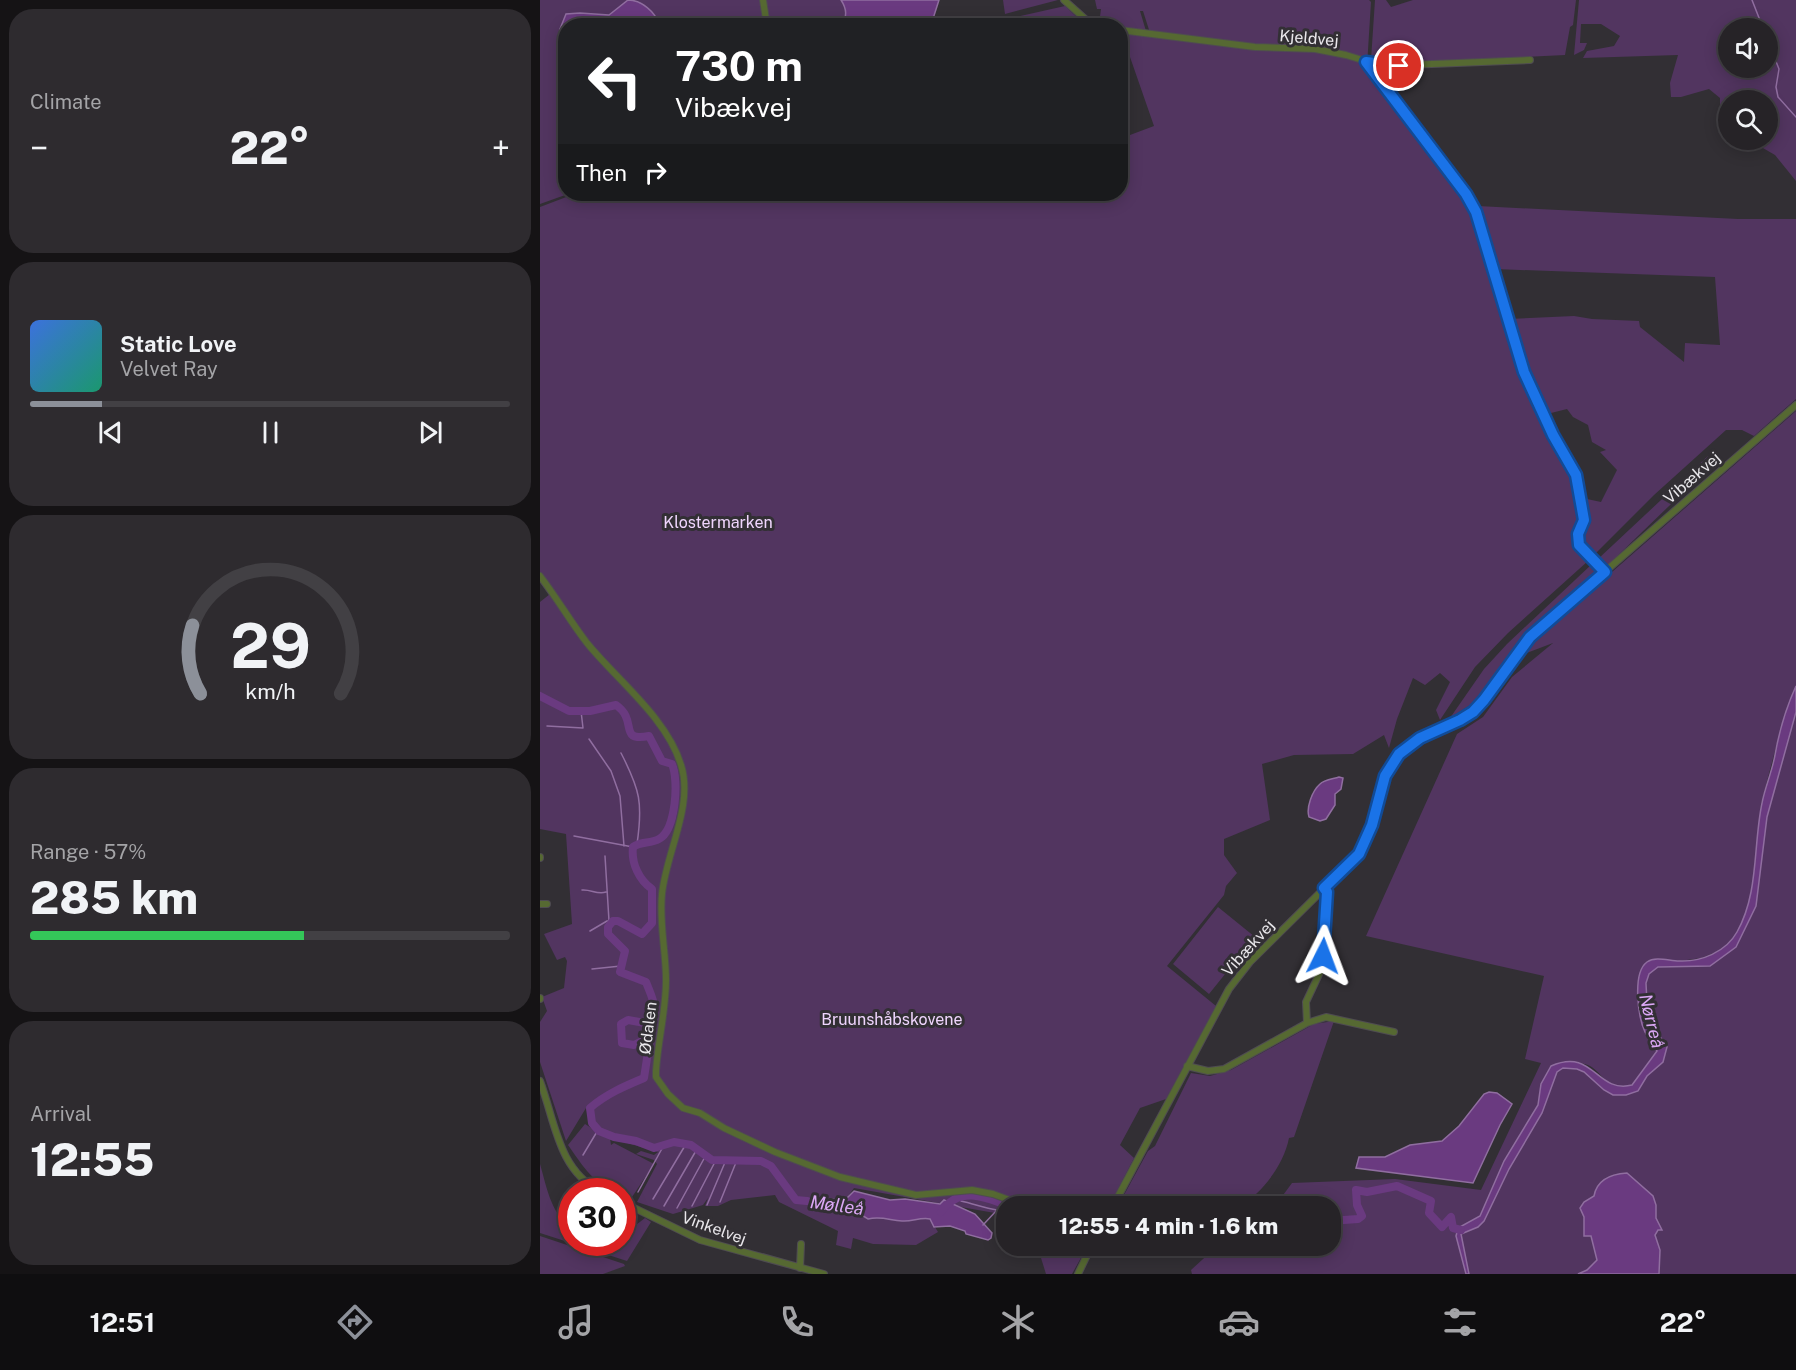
<!DOCTYPE html>
<meta charset="utf-8">
<style>
:root{--surface:#262327;--page:#2e2b2f;--text:#f1f3f6;--muted:#a4a4a7;--line:#424044;--accent:#8c9099}
body{margin:0;font-family:"Public Sans",sans-serif;background:var(--page);color:var(--text);height:100vh;display:flex;flex-direction:column;font-size:22px;white-space:nowrap}
*{box-sizing:border-box;margin:0}
p{font-size:20px;color:var(--muted)}
.icon{flex:none;width:33px;height:33px;fill:none;stroke:currentColor;stroke-width:2;stroke-linecap:round;stroke-linejoin:round}
.map{position:relative;flex:1;overflow:hidden}
.panel{display:flex;flex-direction:column;gap:9px;padding:9px;background:#151315;width:540px}
.panel>*{flex:none}
.top-card{position:absolute;left:18px;top:18px;width:570px;height:183px;border-radius:24px;box-shadow:0 3px 15px #0003,0 0 0 2px var(--line);background:#202124;color:#fff;overflow:hidden}
.buttons{position:absolute;left:1178px;top:18px;display:grid;gap:12px}
.buttons a{display:grid;place-items:center;width:60px;height:60px;border-radius:50%;background:var(--surface);box-shadow:0 3px 15px #0003,0 0 0 2px var(--line);font-size:30px}
.speed{position:absolute;left:18px;top:1178px;display:flex;gap:12px;font-size:30px;font-weight:700;text-align:center}
.speed>*{display:grid;place-content:center;width:78px;height:78px;border-radius:50%;background:var(--surface);box-shadow:0 3px 15px #0003,0 0 0 2px var(--line);line-height:1}
.speed .limit{border:9px solid #d22;background:#fff;color:#111}
.pin{position:absolute;display:grid;place-items:center;width:51px;height:51px;color:#fff;margin:-26px;border:3px solid #fff;border-radius:50%;box-shadow:0 2px 6px #0007}
.me{position:absolute;width:66px;margin:-33px;rotate:3deg;stroke-linejoin:round;filter:drop-shadow(0 0 4px #0008)}
.turn{display:flex;align-items:center;gap:21px;height:126px;padding:0 18px;font-size:27px}
.turn .icon{width:78px;height:78px;stroke-width:2.5}
.turn b{display:block;font-size:42px;line-height:51px}
.then{display:flex;align-items:center;height:57px;padding:0 18px;background:#0003;gap:12px;font-size:22px}
.big{font-size:45px;font-weight:800;line-height:1.1}
.panel .card{flex:1;display:flex;flex-direction:column;justify-content:center;gap:9px;min-width:0;padding:0 21px;border-radius:24px;background:var(--page)}
.panel .dial{align-items:center;gap:0}
.dial svg{height:156px;overflow:visible;fill:none;stroke:var(--line);stroke-width:7;stroke-linecap:round;text-anchor:middle}
.dial text{fill:var(--text);stroke:none}
.song{display:flex;align-items:center;gap:18px}
.cover{width:72px;height:72px;border-radius:9px;background:linear-gradient(135deg,hsl(220 70% 55%),hsl(160 70% 35%))}
.played{height:6px;border-radius:3px;background:linear-gradient(90deg,var(--accent) 15%,var(--line) 15%)}
.keys{display:flex;justify-content:space-around;direction:ltr}
.heat{display:flex;justify-content:space-between;align-items:center;font-size:33px;direction:ltr}
.charge{height:9px;border-radius:4px;background:linear-gradient(90deg,#34c759 57%,var(--line) 0)}
.trip{position:absolute;left:456px;top:1196px;width:345px;height:60px;border-radius:24px;background:var(--surface);box-shadow:0 3px 15px #0003,0 0 0 2px var(--line);font-weight:800;line-height:60px;text-align:center}
.dock{display:flex;height:96px;justify-content:space-around;align-items:center;background:#0f0e10;color:var(--muted)}
.dock .icon{width:42px;height:42px}
.dock .active{color:var(--accent)}
.dock b{font-size:27px;color:var(--text)}
main{display:flex;flex:1;min-height:0}
.map>svg:first-child{display:block}
.green{fill:#523560;fill-rule:evenodd}
.water{fill:#6a3a80;stroke:#906ea0;stroke-width:1.5}
.lines{fill:none;stroke-linecap:round;stroke-linejoin:round}
.stream{stroke:#906ea0;stroke-width:1.5}
.river{stroke:#6a3a80;stroke-width:8}
.minor-casing{stroke:#4f4c51;stroke-width:8}
.minor{stroke:#566932;stroke-width:6}
.route-casing{stroke:#114b97;stroke-width:15}
.route{stroke:#1a73e8;stroke-width:10}
.labels{text-anchor:middle;dominant-baseline:central;stroke-width:6;stroke-linejoin:round;paint-order:stroke}
.street-label{font-size:16px;fill:#e9e7eb;stroke:#322f34}
.park-label{font-size:16px;fill:#efd5fd;stroke:#322f34}
.water-label{font-size:18px;font-style:italic;fill:#dba7f5;stroke:#322f34}
</style>
<main>
<section class="panel">
<div class="card"><p>Climate</p>
<div class="heat"><a>−</a><b class="big">22°</b><a>+</a></div>
</div>
<div class="card">
<div class="song"><i class="cover"></i><div><b>Static Love</b><p>Velvet Ray</p></div></div>
<div class="played"></div>
<div class="keys"><svg class="icon" aria-label="previous" viewBox="0 0 24 24"><path d="M18 5L8 12l10 7zM5 5v14"/></svg><svg class="icon" aria-label="pause" viewBox="0 0 24 24"><path d="M8 5v14M16 5v14"/></svg><svg class="icon" aria-label="next" viewBox="0 0 24 24"><path d="M6 5l10 7-10 7zM19 5v14"/></svg></div>
</div>
<div class="card dial"><svg viewBox="0 0 100 80">
<path d="M14 69A42 42 0 1 1 86 69"/>
<path d="M14 69A42 42 0 0 1 10 34" stroke="#8c9099"/>
<text x="50" y="56" font-size="32" font-weight="700">29</text>
<text x="50" y="72" font-size="11">km/h</text>
</svg></div>
<div class="card"><p>Range · 57%</p><b class="big">285 km</b><div class="charge"></div></div>
<div class="card"><p>Arrival</p><b class="big">12:55</b></div>
</section>
<div class="map">
<svg width="1256" height="1274" viewBox="0 0 1256 1274">
<rect width="100%" height="100%" fill="#322f34"/>
<!-- green -->
<path class="green" d="M 0,0 L 301,0 C 307,9 307,16 302,25 L 26,26 L 26,194 L 28,194 L 0,204 Z
M 463,0 L 518,0 L 465,14 Z
M 555,0 L 829,0 L 831,2 L 827,66 L 930,206 L 982,376 L 1007,439 L 1047,499 L 1061,502 L 1077,470 L 1060,452 L 1066,450 L 1052,442 L 1048,425 L 1033,417 L 1027,409 L 1007,414 L 985,371 L 968,319 L 1034,316 L 1052,319 L 1099,321 L 1100,327 L 1144,362 L 1145,343 L 1180,345 L 1175,277 L 955,269 L 938,206 L 1198,219 L 1256,219 L 1256,399 L 1214,436 L 1202,430 L 1186,430 L 1114,495 L 1048,561 L 968,633 L 935,667 L 900,720 L 896,710 L 910,682 L 900,673 L 885,685 L 873,678 L 857,719 L 849,748 L 844,735 L 813,754 L 754,755 L 722,764 L 730,820 L 684,839 L 684,855 L 697,873 L 686,886 L 684,895 L 627,966 L 676,1006 L 626,1099 L 600,1108 L 580,1145 L 594,1158 L 569,1206 L 466,1206 L 466,1215 L 314,1188 L 306,1199 L 259,1200 L 320,1214 L 328,1219 C 341,1216 349,1220 362,1221 C 372,1222 380,1217 390,1219 L 398,1232 L 376,1245 L 333,1244 L 313,1238 L 311,1249 L 296,1245 L 298,1231 L 239,1202 L 235,1195 L 191,1200 L 178,1206 L 165,1206 L 168,1198 L 163,1205 L 133,1214 L 97,1202 L 117,1164 L 114,1160 L 96,1154 L 101,1151 L 114,1155 L 118,1152 L 70,1138 L 71,1145 L 74,1143 L 114,1164 L 92,1197 L 83,1193 L 82,1191 C 57,1191 41,1163 28,1145 L 45,1124 L 61,1134 L 50,1123 L 46,1108 L 26,1141 L 0,1062 L 0,1022 L 7,1011 L 2,997 L 24,988 L 27,961 L 25,957 L 17,960 L 4,934 L 32,924 L 26,834 L 0,829 L 0,602 L 10,594 L 17,595 L 0,572 L 0,207 L 29,196 L 56,194 L 512,194 L 530,203 L 544,203 L 543,194 L 580,194 L 581,136 L 590,135 L 614,126 L 582,34 L 611,36 L 603,11 L 600,11 L 606,31 L 581,27 L 580,26 L 559,24 L 561,9 L 557,9 Z
M 835,0 L 846,0 L 851,7 L 873,0 L 1036,0 L 1033,25 L 1030,27 L 1025,55 L 851,64 L 831,60 Z
M 1039,0 L 1256,0 L 1256,181 L 1235,155 L 1209,140 L 1227,140 L 1227,100 L 1188,100 L 1188,131 L 1180,128 L 1180,98 L 1169,89 L 1141,97 L 1131,97 L 1130,83 L 1138,55 L 1043,58 L 1047,51 L 1074,46 L 1080,36 L 1061,24 L 1041,24 L 1040,43 L 1047,43 L 1044,50 L 1034,55 ZM 1188,28 L 1227,28 L 1227,68 L 1188,68 Z
M 525,6 L 545,25 L 447,25 L 447,20 L 467,19 Z
M 1256,411 L 1256,686 L 1236,747 L 1221,804 L 1211,899 L 1202,923 L 1195,936 L 1181,950 L 1161,958 L 1140,961 L 1117,959 L 1107,962 L 1101,971 L 1098,982 L 1099,1008 L 1105,1032 L 1117,1051 L 1115,1055 L 1092,1085 C 1066,1091 1066,1076 1050,1066 C 1043,1062 1029,1061 1021,1062 L 1001,1084 L 998,1105 L 964,1161 L 940,1216 L 916,1236 L 926,1274 L 652,1274 L 651,1270 L 675,1248 L 623,1245 L 790,1245 L 790,1206 L 675,1206 L 694,1198 L 668,1206 L 578,1206 L 608,1151 L 615,1146 L 651,1073 L 670,1076 L 691,1070 L 774,1024 L 794,1021 L 754,1137 L 749,1138 C 745,1159 731,1180 716,1194 L 735,1206 L 752,1183 L 855,1179 L 941,1190 L 1001,1063 L 985,1059 L 1004,976 L 826,936 L 917,734 L 943,717 L 972,677 L 1013,643 L 981,655 L 1064,579 Z
M 1168,456 L 1165,469 L 1159,477 L 1068,565 L 1058,559 Z
M 1052,564 L 1058,570 L 990,633 L 932,704 L 910,718 L 944,669 L 967,644 Z
M 1256,712 L 1256,1274 L 929,1274 L 921,1234 L 938,1227 L 944,1221 L 1016,1072 C 1035,1059 1051,1078 1064,1090 L 1098,1091 L 1107,1076 L 1123,1062 L 1127,1047 L 1116,1031 L 1107,1003 L 1106,983 L 1109,974 L 1118,967 L 1170,966 L 1196,947 L 1216,906 L 1227,817 Z
M 678,907 L 715,937 L 669,994 L 633,964 Z
M 0,1164 C 6,1184 11,1216 31,1226 L 32,1242 L 64,1242 L 70,1245 L 74,1242 L 82,1242 L 83,1235 L 105,1218 L 111,1222 L 87,1261 L 0,1233 Z
M 0,1236 L 84,1264 L 85,1266 L 63,1274 L 0,1274 Z
M 497,1245 L 548,1245 L 532,1274 L 506,1274 Z"/>
<!-- water -->
<path class="water" d="M 88,0 C 101,0 116,12 119,25 L 26,26 L 25,37 L 22,36 L 20,29 L 26,14 L 40,13 L 69,15 Z
M 301,0 L 399,0 L 391,25 L 302,26 C 307,16 307,9 301,0 Z
M 1256,686 L 1256,712 L 1227,817 L 1216,906 L 1196,947 L 1170,966 L 1118,967 L 1109,974 L 1106,983 L 1107,1003 L 1116,1031 L 1127,1047 L 1123,1062 L 1107,1076 L 1098,1091 L 1086,1095 L 1073,1095 L 1064,1090 L 1044,1072 L 1037,1069 L 1023,1068 L 1017,1072 L 1002,1113 L 969,1169 L 944,1221 L 938,1227 L 921,1234 L 929,1274 L 926,1274 L 916,1236 L 918,1228 L 940,1216 L 964,1161 L 998,1105 L 1001,1084 L 1011,1066 C 1054,1047 1056,1094 1092,1085 L 1117,1051 C 1113,1045 1108,1038 1105,1032 C 1098,1017 1092,973 1107,962 C 1116,956 1129,961 1139,961 C 1161,962 1186,952 1197,932 C 1219,893 1213,846 1222,803 C 1225,787 1232,772 1235,755 C 1239,732 1246,708 1256,686 Z
M 799,777 L 803,778 L 801,789 L 795,794 L 795,805 L 786,819 L 780,821 L 769,817 C 766,808 772,791 780,784 C 784,780 793,779 799,777 Z
M 949,1092 L 957,1093 L 972,1104 L 960,1125 L 933,1183 L 816,1168 L 819,1157 L 845,1157 L 870,1145 L 902,1141 L 919,1126 L 944,1094 Z
M 1087,1173 L 1113,1196 L 1116,1205 L 1116,1218 L 1122,1230 L 1118,1230 L 1115,1235 L 1120,1250 L 1119,1274 L 1038,1274 L 1047,1270 L 1057,1260 L 1051,1236 L 1044,1236 L 1044,1217 L 1040,1208 L 1044,1202 L 1054,1196 C 1057,1179 1071,1174 1087,1173 Z
M 314,1191 L 350,1200 L 365,1199 L 400,1204 L 404,1200 L 435,1214 L 452,1233 L 451,1238 L 448,1240 L 426,1234 L 425,1231 L 410,1226 L 394,1227 L 390,1219 C 380,1217 372,1222 362,1221 C 349,1220 341,1216 328,1219 L 320,1214 L 256,1200 L 306,1199 Z"/>
<g class="lines">
<!-- stream -->
<path class="stream" d="M 1212,0 L 1223,28
M 1227,39 L 1239,69 L 1236,87 L 1238,97 L 1256,117
M 7,726 L 43,728 L 41,711
M 49,739 L 71,771 L 80,796 L 84,846
M 81,753 C 100,790 103,803 97,844
M 34,836 L 93,847
M 65,856 L 69,921
M 42,890 C 51,889 57,895 66,892
M 50,931 L 67,921 L 73,921
M 52,969 L 81,966
M 43,1155 L 58,1130
M 98,1192 L 124,1145
M 419,1196 L 421,1201 C 434,1204 445,1208 457,1210 L 443,1225
M 113,1199 L 146,1144
M 180,1202 L 197,1160
M 167,1205 L 186,1160
M 124,1206 L 157,1149
M 152,1206 L 176,1160
M 137,1208 L 166,1155"/>
<!-- river -->
<path class="river" d="M 0,696 L 29,711 L 50,711 L 76,705 C 99,721 77,742 109,736 L 122,761 L 132,764 C 139,780 136,830 119,839 C 110,844 101,841 93,847 C 91,863 99,880 112,889 L 112,923 L 102,934 L 78,921 L 73,921 L 68,927 L 68,934 L 85,951 L 80,972 L 106,982 C 112,998 121,1011 105,1023 L 88,1020 L 81,1024 L 82,1043 L 94,1045 L 106,1039 L 110,1039 L 104,1078 C 85,1086 66,1094 50,1108 L 52,1123 L 59,1131 L 74,1137 L 96,1141 L 114,1148 L 134,1142 L 151,1145 L 172,1160 L 221,1161 L 231,1166 L 256,1200 L 267,1201
M 401,1212 C 419,1186 443,1196 469,1206
M 790,1221 L 818,1219 L 822,1216 L 817,1205 L 816,1190 L 827,1192 L 857,1186 L 891,1201 L 889,1213 L 902,1227 L 911,1217 L 913,1228 L 921,1230
M 591,1245 L 604,1248 L 661,1251 L 667,1245"/>
<!-- minor casing -->
<g class="minor-casing">
<path id="minor" d="M 223,0 L 227,26
M 524,0 L 553,26
M 580,30 L 715,47 L 775,49 L 806,55 L 842,66 L 990,60
M 826,62 L 926,194 L 936,212 L 984,372 L 1013,435 L 1036,475 L 1044,520 L 1038,534 L 1039,545 L 1065,571
M 0,576 C 17,598 30,621 47,643 C 77,680 127,718 141,765 C 154,805 126,853 122,894 C 119,922 126,952 126,980 C 126,1011 118,1040 116,1071 L 116,1077 L 128,1094 L 143,1108 L 160,1113 L 184,1128 L 235,1152 L 300,1177 L 376,1195 L 432,1190 L 453,1194 L 483,1205 L 495,1206 L 522,1201 L 539,1206
M 0,857 L 0,858
M 0,904 L 7,904
M 0,998 L 0,999
M 767,1023 L 766,1002 L 782,968 L 787,892 L 784,888
M 647,1066 L 668,1071 L 684,1069 L 767,1023 L 786,1017 L 854,1032
M 0,1081 C 15,1121 18,1170 60,1191
M 82,1202 L 160,1240 L 284,1274
M 573,1206 L 689,989 L 710,962 L 819,854 L 832,825 L 845,776 L 859,754 L 880,739 L 920,720 L 933,712 L 944,700 L 990,637 L 1256,405
M 260,1268 L 261,1244
M 538,1274 L 552,1245"/>
</g>
<!-- minor -->
<use href="#minor" class="minor"/>
</g>
<g class="lines">
<!-- route casing -->
<g class="route-casing">
<path id="route" d="M 783,956 L 787,892 L 784,888 L 819,854 L 832,825 L 845,776 L 859,754 L 880,738 L 920,720 L 933,712 L 944,700 L 990,637 L 1065,572 L 1039,545 L 1038,534 L 1044,520 L 1036,475 L 1013,435 L 984,372 L 936,212 L 926,194 L 826,62 L 859,66"/>
</g>
<!-- route -->
<use href="#route" class="route"/>
</g>
<g class="labels">
<!-- street labels -->
<g class="street-label">
<text transform="translate(769 38) rotate(5)">Kjeldvej</text>
<text transform="translate(1152 478) rotate(-41)">Vibækvej</text>
<text transform="translate(708 948) rotate(-48)">Vibækvej</text>
<text transform="translate(108 1028) rotate(-83)">Ødalen</text>
<text transform="translate(174 1228) rotate(20)">Vinkelvej</text>
</g>
<!-- park labels -->
<g class="park-label">
<text x="178" y="522">Klostermarken</text>
<text x="352" y="1019">Bruunshåbskovene</text>
</g>
<!-- water labels -->
<g class="water-label">
<text transform="translate(1112 1021) rotate(76)">Nørreå</text>
<text transform="translate(297 1205) rotate(8)">Mølleå</text>
</g>
</g>
</svg>
<div class="buttons">
<a><svg class="icon" aria-label="sound" viewBox="0 0 24 24"><path d="M4 9h4l5-4v14l-5-4H4zM17 9q2 3 0 6"/></svg></a>
<a><svg class="icon" aria-label="search" viewBox="0 0 24 24"><circle cx="10" cy="10" r="6"/><path d="M15 15l6 6"/></svg></a>
</div>
<div class="speed"><div class="limit">30</div></div>
<div class="pin" style="left:859px;top:66px;background:#d93025"><svg class="icon" aria-label="arrive" viewBox="0 0 24 24"><path d="M6 21V4h12l-3 4 3 4H6"/></svg></div>
<svg class="me" style="left:783px;top:956px" viewBox="-20 -20 40 40"><path d="M0-17L14 15 0 8-14 15z" fill="#1a73e8" stroke="#fff" stroke-width="4"/></svg>
<div class="trip">12:55 · 4 min · 1.6 km</div>
<div class="top-card">
<div class="turn"><svg class="icon" aria-label="left" viewBox="0 0 24 24"><path d="M17 20v-9H6M10 6l-5 5 5 5"/></svg><div><b>730 m</b>Vibækvej</div></div>
<div class="then">Then<svg class="icon" aria-label="right" viewBox="0 0 24 24"><path d="M7 20v-9h11M14 6l5 5-5 5"/></svg></div>
</div>
</div>
</main>
<nav class="dock">
<b>12:51</b>
<svg class="icon active" aria-label="directions" viewBox="0 0 24 24"><path d="M12 3l9 9-9 9-9-9zM9 14v-3h6M13 9l2 2-2 2"/></svg>
<svg class="icon" aria-label="music" viewBox="0 0 24 24"><path d="M9 18V5l10-2v13"/><circle cx="6" cy="18" r="3"/><circle cx="16" cy="16" r="3"/></svg>
<svg class="icon" aria-label="phone" viewBox="0 0 24 24"><path d="M5 4h4l2 5-3 2q2 4 5 5l2-3 5 2v4C11 20 4 13 5 4z"/></svg>
<svg class="icon" aria-label="climate" viewBox="0 0 24 24"><path d="M12 3v18M4 7l16 10M4 17L20 7"/></svg>
<svg class="icon" aria-label="car" viewBox="0 0 24 24"><path d="M5 17H2v-5l4-1 3-4h7l3 4 3 1v5h-3M9 17h6M6 11h13"/><circle cx="7" cy="17" r="2"/><circle cx="17" cy="17" r="2"/></svg>
<svg class="icon" aria-label="filters" viewBox="0 0 24 24"><path d="M4 7h16M4 17h16"/><circle cx="9" cy="7" r="2"/><circle cx="15" cy="17" r="2"/></svg>
<b>22°</b>
</nav>
